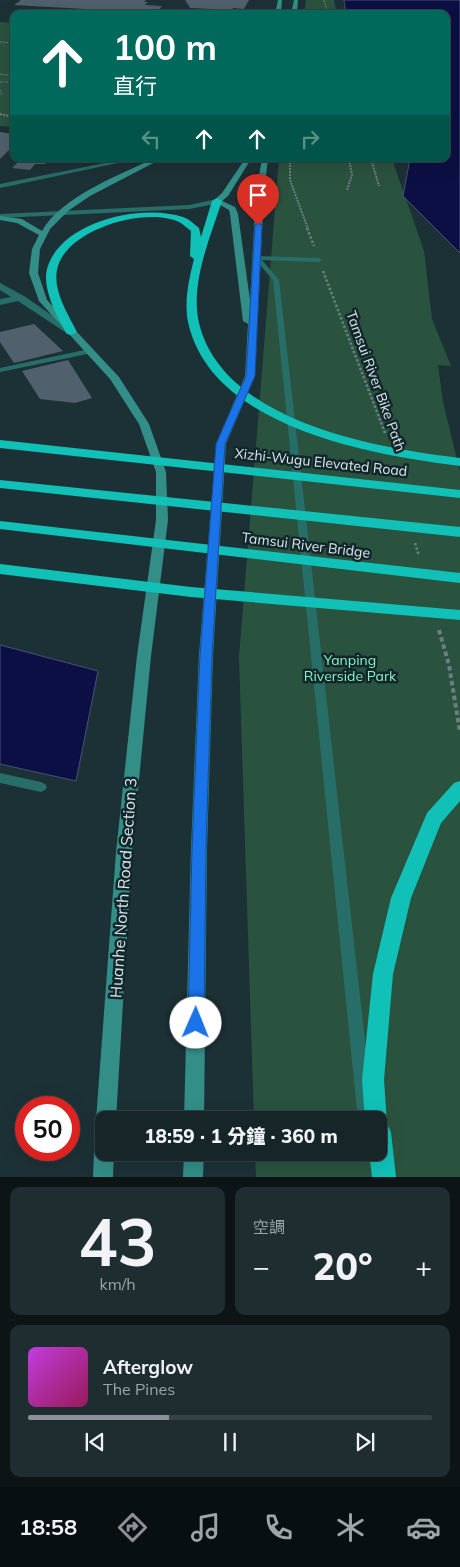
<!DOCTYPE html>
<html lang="zh-TW">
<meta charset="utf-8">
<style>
:root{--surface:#152528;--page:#1e2d30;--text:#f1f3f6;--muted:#9da5a8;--line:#344245;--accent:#8c9099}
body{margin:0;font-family:Mulish,"Noto Sans TC",sans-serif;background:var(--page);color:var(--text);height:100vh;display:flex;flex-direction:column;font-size:19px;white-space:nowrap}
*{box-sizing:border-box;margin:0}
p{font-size:16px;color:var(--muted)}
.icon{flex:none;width:28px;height:28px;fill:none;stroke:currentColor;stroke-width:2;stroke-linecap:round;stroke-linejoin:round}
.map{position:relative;height:1177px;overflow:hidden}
.details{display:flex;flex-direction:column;gap:10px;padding:10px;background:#0c1416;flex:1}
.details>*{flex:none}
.hud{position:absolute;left:10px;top:10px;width:440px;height:152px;border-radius:10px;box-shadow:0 5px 20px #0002,0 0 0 1px var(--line);background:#00695c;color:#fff;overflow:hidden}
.speed{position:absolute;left:15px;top:1096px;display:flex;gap:10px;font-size:25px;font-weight:700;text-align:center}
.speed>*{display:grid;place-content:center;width:65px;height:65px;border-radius:50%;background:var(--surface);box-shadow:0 5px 20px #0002,0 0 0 1px var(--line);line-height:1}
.speed .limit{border:8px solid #d22;background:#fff;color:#111}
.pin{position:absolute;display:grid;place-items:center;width:42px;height:42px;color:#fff;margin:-51px -21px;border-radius:50% 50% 50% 0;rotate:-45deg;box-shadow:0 0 5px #0007}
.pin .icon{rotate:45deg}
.me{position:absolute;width:55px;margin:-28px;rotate:1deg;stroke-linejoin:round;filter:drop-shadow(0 0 4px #0008)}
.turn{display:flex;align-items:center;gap:18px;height:105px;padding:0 20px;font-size:22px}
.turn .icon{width:65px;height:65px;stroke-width:2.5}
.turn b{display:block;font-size:35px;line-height:42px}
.lanes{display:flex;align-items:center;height:48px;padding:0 20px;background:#0003;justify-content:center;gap:25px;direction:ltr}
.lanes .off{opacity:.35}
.big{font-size:38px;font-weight:800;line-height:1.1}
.details .tile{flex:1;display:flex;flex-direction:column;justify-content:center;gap:8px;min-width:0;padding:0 18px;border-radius:10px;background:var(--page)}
.details .dial{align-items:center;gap:0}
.dial b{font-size:65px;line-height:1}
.song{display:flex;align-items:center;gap:15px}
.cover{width:60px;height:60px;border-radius:8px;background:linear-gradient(135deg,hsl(290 70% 55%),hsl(330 70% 35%))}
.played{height:5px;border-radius:2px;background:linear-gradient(90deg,var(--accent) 35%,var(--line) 35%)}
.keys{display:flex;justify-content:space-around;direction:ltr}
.heat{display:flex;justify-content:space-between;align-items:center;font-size:28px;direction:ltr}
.details .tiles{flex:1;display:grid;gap:10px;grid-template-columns:1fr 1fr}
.tile:last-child{grid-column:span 2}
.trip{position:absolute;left:95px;top:1111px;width:292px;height:50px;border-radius:10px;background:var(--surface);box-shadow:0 5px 20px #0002,0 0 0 1px var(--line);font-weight:800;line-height:50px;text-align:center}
.tab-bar{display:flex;height:80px;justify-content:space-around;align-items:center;background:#080f10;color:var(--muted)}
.tab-bar .icon{width:35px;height:35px}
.tab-bar .active{color:var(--accent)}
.tab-bar b{font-size:22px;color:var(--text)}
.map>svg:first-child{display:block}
.green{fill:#2a533f}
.water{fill:#0c0f43;stroke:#4a5075}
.building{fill:#50606d}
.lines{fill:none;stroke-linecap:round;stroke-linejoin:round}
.path-far3{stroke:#6c7e82;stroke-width:1;stroke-dasharray:2 1;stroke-linecap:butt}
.path-far2{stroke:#6c7e82;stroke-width:2;stroke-dasharray:2 1;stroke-linecap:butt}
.path-far1{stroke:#6c7e82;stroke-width:2.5;stroke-dasharray:2.5 2;stroke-linecap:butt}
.path{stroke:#6c7e82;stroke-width:4;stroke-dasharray:4.5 3;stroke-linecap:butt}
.service{fill:#276e69;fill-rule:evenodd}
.minor{fill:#276e69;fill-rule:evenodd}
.tertiary{fill:#276e69;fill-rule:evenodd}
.secondary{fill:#348e88;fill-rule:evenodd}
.motorway{fill:#11c1b8;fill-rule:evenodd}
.route{fill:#1a73e8;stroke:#114b97}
.labels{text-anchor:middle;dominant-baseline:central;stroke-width:5;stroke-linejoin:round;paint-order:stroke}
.street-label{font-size:14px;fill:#dae7ea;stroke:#12272c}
.park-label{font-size:14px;fill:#86f3be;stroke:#12272c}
.near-street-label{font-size:16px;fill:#dae7ea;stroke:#12272c}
</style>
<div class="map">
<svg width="460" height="1177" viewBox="0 0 460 1177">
<rect width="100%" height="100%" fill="#1c3136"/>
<!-- green -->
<path class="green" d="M 306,0 L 334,0 L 337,14 L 304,14 Z
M 0,22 L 14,23 L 14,127 L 0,126 Z
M 279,159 L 392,159 L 424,251 L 432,319 L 451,366 L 438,365 L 443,402 L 460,472 L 460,1177 L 256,1177 L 255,1153 L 379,1152 L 379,1120 L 254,1120 L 239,657 Z"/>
<!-- water -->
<path class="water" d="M 344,0 L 460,0 L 460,253 L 403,196 L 410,159 L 446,159 L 446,14 L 346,14 Z
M 0,645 L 98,671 L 76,781 L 0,764 Z"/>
<!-- building -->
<path class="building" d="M 21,0 L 146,0 L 144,2 L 148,2 L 145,5 L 162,6 L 156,13 L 14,5 Z
M 185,0 L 249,0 L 244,9 L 233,8 L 232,10 L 190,8 Z
M 0,132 L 14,134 L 14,145 L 0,159 Z
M 21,159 L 60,159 L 58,161 L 49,161 L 45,164 L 35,164 L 30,170 L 12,168 Z
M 34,324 L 63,351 L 14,363 L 0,342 L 0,332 Z
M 68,360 L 92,398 L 75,403 L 40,399 L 22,371 Z"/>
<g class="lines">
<!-- path-far3 -->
<path class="path-far3" d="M 324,0 L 328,14
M 0,42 L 14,43
M 0,74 L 14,76
M 0,82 L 14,82
M 0,90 L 2,93 L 0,95"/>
<!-- path-far2 -->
<path class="path-far2" d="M 0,114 L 14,117
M 290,159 L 290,180 L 308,229
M 371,159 L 379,186
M 347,190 L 352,175 L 349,159"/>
<!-- path-far1 -->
<path class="path-far1" d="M 307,228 L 314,246
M 323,271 L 385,433
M 415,543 L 419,556"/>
<!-- path -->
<path class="path" d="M 439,630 L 449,665 L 460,732"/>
<!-- service -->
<path class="service" d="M 257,256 L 319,258 L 322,260 L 319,262 L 262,260 L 279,280 L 374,1120 L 358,1120 L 273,280 L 254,258 Z
M 89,349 L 92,349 L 92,353 L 0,372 L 0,368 Z
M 0,773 L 41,782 L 45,784 L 47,787 L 45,790 L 41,792 L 0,783 Z"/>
<!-- minor -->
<path class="minor" d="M 125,159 L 137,159 L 0,188 L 0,184 Z
M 0,283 L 24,296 L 76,332 L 74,334 L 68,334 L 18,301 L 0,305 L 0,299 L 11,297 L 0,290 Z"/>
<!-- tertiary -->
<path class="tertiary" d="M 217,199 L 220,199 L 220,203 L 189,209 L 0,218 L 0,214 L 189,205 Z"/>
<!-- secondary -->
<path class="secondary" d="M 278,0 L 282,0 L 281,14 L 275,14 Z
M 294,0 L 298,0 L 297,14 L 291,14 Z
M 153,159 L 161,159 L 90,196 L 68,211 L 50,229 L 40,249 L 38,273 L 47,300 L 119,377 L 149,424 L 166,472 L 168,520 L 151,656 L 132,852 L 116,1120 L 104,1120 L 104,1129 L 99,1127 L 96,1120 L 116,852 L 137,656 L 156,520 L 156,472 L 139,424 L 110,379 L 39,301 L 29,273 L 32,249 L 39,235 L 17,223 L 0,220 L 0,216 L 22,219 L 42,231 C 61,197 119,175 153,159 Z
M 245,159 L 251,159 L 228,196 L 222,201 L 235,207 L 238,214 L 250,300 L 256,192 L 262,159 L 268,159 L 264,192 L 255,376 L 226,444 L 213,655 L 207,849 L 204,1120 L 184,1120 L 191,849 L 199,655 L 216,444 L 245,376 L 248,324 L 243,321 L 230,214 L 229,210 L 213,201 L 222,193 Z
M 104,1142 L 104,1152 L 114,1152 L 113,1177 L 93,1177 L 94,1152 L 97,1145 Z
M 184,1152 L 204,1152 L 203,1177 L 183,1177 Z"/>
<!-- motorway -->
<path class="motorway" d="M 217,198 L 222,201 C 210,238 190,283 199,323 C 223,422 375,448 460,458 L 460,466 C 372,455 211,428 188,322 C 184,302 189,279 194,259 L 190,256 L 191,231 C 187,228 183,224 179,222 C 145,206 64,230 57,270 C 53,291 68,314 77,332 L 71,335 L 67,334 C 57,318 42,288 47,269 C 60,221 142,203 183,217 C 189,219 194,224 199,228 L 201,237 L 212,201 Z
M 0,440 L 460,490 L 460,498 L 0,448 Z
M 0,480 L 460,527 L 460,537 L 0,488 Z
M 0,521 L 460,573 L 460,583 L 0,529 Z
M 0,564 L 191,587 L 460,610 L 460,620 L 191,597 L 0,574 Z
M 460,781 L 460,801 L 441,823 L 411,898 L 393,974 L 384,1080 L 387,1124 L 391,1132 L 396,1177 L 372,1177 L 369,1152 L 379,1152 L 379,1120 L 365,1120 L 362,1080 L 373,974 L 391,898 L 427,813 L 454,783 Z"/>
</g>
<!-- route -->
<path class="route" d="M 258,223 L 262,225 L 255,376 L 225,444 L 212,655 L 206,849 L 204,1023 L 202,1029 L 196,1031 L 190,1029 L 188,1023 L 192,849 L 200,655 L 216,444 L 246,376 L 255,225 Z"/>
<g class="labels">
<!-- street labels -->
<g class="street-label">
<text transform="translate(376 381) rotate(70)">Tamsui River Bike Path</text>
<text transform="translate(321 462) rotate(6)">Xizhi-Wugu Elevated Road</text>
<text transform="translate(306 545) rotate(7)">Tamsui River Bridge</text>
</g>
<!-- park labels -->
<g class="park-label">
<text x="350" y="660">Yanping<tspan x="350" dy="16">Riverside Park</tspan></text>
</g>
<!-- near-street labels -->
<g class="near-street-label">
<text transform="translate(123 888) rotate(-86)">Huanhe North Road Section 3</text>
</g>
</g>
</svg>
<div class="speed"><div class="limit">50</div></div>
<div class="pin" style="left:258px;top:225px;background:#d93025"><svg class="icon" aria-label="arrive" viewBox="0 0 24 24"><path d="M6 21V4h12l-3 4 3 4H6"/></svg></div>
<svg class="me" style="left:196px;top:1023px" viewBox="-20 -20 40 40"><circle r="19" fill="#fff"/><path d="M0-13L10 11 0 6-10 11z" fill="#1a73e8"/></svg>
<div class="trip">18:59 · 1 分鐘 · 360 m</div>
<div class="hud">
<div class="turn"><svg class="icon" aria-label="ahead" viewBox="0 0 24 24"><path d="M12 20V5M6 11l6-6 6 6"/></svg><div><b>100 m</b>直行</div></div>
<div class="lanes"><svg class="icon off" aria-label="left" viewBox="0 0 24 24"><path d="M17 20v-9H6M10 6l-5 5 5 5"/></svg><svg class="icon" aria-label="ahead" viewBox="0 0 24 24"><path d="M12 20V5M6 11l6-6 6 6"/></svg><svg class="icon" aria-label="ahead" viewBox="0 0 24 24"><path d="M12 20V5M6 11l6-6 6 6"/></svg><svg class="icon off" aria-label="right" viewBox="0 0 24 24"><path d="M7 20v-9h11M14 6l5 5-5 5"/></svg></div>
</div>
</div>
<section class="details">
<div class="tiles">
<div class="tile dial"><b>43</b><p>km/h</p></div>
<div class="tile"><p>空調</p>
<div class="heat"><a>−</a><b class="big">20°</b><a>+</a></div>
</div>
<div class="tile">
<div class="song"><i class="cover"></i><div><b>Afterglow</b><p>The Pines</p></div></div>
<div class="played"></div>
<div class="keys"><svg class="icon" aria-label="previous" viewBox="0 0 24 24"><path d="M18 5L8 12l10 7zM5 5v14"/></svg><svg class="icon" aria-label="pause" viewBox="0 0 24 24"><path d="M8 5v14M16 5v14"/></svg><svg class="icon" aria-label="next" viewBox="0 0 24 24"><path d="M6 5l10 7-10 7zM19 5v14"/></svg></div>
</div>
</div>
</section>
<nav class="tab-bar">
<b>18:58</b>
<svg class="icon active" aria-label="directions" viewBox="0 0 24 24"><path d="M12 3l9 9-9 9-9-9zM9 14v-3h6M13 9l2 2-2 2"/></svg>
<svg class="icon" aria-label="music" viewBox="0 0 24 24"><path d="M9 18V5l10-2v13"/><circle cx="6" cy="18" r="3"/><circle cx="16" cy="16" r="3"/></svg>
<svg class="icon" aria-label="phone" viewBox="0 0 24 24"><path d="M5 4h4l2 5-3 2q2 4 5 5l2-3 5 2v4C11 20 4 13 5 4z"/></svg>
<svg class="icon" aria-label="climate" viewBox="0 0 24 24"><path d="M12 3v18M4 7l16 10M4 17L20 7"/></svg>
<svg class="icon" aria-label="car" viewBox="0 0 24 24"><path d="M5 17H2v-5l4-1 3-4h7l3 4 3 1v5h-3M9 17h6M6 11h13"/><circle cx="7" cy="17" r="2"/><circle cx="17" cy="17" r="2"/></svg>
</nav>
